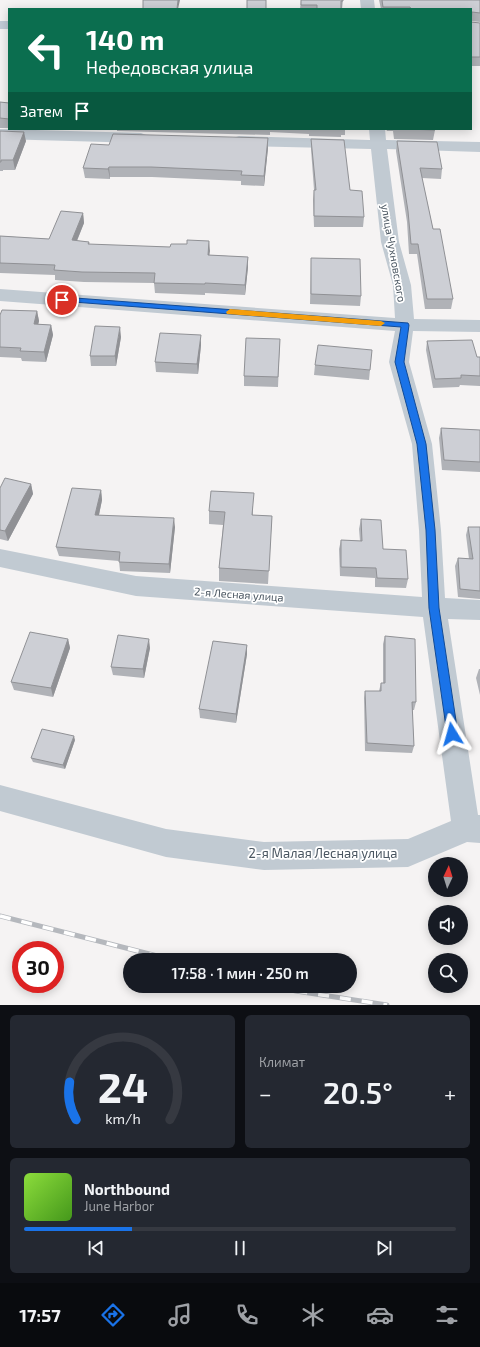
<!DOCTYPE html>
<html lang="ru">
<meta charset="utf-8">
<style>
:root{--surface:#171b24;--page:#242831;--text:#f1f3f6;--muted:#9ea1a6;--line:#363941;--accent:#1a73e8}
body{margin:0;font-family:"Exo 2",sans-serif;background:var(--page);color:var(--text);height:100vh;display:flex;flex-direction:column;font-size:15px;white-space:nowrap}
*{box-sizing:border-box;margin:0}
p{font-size:13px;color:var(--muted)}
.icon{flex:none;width:22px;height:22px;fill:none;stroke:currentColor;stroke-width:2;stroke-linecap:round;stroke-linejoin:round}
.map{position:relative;height:1005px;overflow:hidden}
.sheet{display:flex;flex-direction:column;gap:10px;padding:10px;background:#0d0f14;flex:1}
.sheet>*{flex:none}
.banner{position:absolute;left:8px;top:8px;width:464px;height:122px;border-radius:0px;box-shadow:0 2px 10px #0003;background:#0b6e4f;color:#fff;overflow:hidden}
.needle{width:26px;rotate:4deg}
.tools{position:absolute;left:428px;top:857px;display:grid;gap:8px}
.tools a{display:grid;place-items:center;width:40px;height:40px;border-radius:50%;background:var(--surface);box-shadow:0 2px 10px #0003;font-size:20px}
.speed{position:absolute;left:12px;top:941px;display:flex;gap:8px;font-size:20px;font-weight:700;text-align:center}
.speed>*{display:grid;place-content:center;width:52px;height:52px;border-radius:50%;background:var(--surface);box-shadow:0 2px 10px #0003;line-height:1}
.speed .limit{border:6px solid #d22;background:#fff;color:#111}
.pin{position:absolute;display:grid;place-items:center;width:34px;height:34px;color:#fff;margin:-17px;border:2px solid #fff;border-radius:50%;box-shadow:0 1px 4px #0007}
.me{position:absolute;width:44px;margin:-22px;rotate:352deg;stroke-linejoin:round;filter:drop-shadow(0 0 3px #0008)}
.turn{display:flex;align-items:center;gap:14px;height:84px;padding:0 12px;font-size:18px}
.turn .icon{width:52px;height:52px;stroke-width:2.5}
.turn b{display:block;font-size:28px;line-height:34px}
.then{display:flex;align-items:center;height:38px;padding:0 12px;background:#0003;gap:8px;font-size:15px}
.big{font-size:30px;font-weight:600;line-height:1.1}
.sheet .card{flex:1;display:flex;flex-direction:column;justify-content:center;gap:6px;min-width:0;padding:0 14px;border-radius:6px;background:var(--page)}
.sheet .dial{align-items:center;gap:0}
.dial svg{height:104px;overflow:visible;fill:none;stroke:var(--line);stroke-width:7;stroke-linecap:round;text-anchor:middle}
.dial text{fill:var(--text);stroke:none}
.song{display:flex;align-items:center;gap:12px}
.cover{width:48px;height:48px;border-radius:6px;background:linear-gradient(135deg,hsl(90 70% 55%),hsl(100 70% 35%))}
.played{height:4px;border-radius:2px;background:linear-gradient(90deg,var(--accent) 25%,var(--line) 25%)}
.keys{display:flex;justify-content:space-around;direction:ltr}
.heat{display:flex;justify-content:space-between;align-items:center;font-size:22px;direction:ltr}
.sheet .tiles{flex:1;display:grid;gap:10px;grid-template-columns:1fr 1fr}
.card:last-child{grid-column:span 2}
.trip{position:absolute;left:123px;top:953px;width:234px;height:40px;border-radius:20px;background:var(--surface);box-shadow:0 2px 10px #0003;font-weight:600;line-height:40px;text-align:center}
.tabs{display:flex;height:64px;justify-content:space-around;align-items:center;background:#090b0e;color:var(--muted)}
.tabs .icon{width:28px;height:28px}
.tabs .selected{color:var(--accent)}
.tabs b{font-size:18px;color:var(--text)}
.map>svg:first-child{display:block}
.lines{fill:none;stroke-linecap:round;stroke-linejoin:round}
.street{fill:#c1cad2;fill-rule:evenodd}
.secondary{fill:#c1cbd6;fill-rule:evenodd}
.rail-casing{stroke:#b5b8bd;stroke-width:5}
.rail{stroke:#fff;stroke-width:3.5;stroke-dasharray:11;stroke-linecap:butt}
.wall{fill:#b0b2b7}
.shaded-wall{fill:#909195}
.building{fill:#cdcfd5;stroke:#909195}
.route{fill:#1a73e8;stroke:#114b97}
.slow{fill:#f59e0b}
.labels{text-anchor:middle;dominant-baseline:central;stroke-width:3.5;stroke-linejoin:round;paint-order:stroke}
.street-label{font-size:11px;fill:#4a5661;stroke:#fff}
.near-street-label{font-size:13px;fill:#4a5661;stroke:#fff}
</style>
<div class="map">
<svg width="480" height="1005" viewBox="0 0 480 1005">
<rect width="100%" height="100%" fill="#f5f3f3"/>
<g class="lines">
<!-- street -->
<path class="street" d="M 360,0 L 374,0 L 375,9 L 361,9 Z
M 0,129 L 141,133 L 146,135 L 149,138 L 146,141 L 141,143 L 0,139 Z
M 369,129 L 385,129 L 386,140 L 480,142 L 480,152 L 387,149 L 399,242 L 411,285 L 414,319 L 480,320 L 480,332 L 413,331 L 409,362 L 432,444 L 441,530 L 445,598 L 480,600 L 480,620 L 448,619 L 478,815 L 480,815 L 480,843 L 467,842 L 408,867 L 264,870 L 166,857 L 0,811 L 0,785 L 166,829 L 264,842 L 408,839 L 451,821 L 423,617 L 136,596 L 0,567 L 0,549 L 136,576 L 422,597 L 419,530 L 412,444 L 389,362 L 395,331 L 0,301 L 0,289 L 395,318 L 393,285 L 381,242 L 371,149 L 239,146 L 233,144 L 231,141 L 233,138 L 239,136 L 370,140 Z"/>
<!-- secondary -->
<path class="secondary" d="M 0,21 L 9,21 L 9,29 L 0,29 Z"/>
<!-- rail casing -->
<g class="rail-casing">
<path id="rail" d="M 0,916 L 173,960
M 275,986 L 296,991 L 387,1005"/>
</g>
<!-- rail -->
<use href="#rail" class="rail"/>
</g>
<!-- wall -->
<path class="wall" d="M 301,0 L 343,0 L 342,9 L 300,9 Z
M 379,0 L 480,0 L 480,22 L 471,21 L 471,22 L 480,23 L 480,66 L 471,66 L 471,9 L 381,9 Z
M 0,102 L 9,103 L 9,128 L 0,128 Z
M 117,129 L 345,129 L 345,135 L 341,135 L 341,137 L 309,136 L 309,134 L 270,132 L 270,135 L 117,131 Z
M 386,129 L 435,129 L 435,130 L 433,140 L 394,139 L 393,131 L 387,131 Z
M 0,131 L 26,141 L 15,170 L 3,170 L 3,171 L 0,171 Z
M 268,138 L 268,148 L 264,186 L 241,185 L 241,181 L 152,177 L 110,177 L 110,179 L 85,178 L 83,168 L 109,145 Z
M 311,139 L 350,190 L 364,217 L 363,227 L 314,227 L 313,200 L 314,190 L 311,149 Z
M 397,141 L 442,169 L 441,179 L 422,178 L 433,229 L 453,299 L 451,309 L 425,309 L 417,254 L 409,254 L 407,222 L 396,151 Z
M 83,213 L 84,223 L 77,241 L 89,242 L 90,245 L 170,247 L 209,241 L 209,255 L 248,257 L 248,267 L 245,295 L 205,293 L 205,295 L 155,293 L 154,283 L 84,282 L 55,280 L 55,275 L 0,273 L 0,236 L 49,239 Z
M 311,258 L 361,296 L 360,306 L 310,304 Z
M 37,311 L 39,321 L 38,324 L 51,325 L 53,335 L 46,362 L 22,361 L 21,358 L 0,357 L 0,315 Z
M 121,337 L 116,366 L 91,366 L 90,356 Z
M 280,339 L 278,387 L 244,386 L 244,376 Z
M 427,341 L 477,357 L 480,357 L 480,386 L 460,385 L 459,387 L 433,388 L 426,350 Z
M 201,345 L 198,374 L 156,372 L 155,362 Z
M 315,365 L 370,370 L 369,380 L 314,375 Z
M 441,428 L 480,430 L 480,472 L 442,470 L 439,438 Z
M 31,484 L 33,494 L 8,541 L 0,539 L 0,488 Z
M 101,490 L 102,500 L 99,515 L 175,527 L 170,573 L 120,571 L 119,561 L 59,556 L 56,547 Z
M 253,506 L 253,515 L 272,516 L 268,584 L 219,581 L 219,568 L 223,525 L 209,524 L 209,511 Z
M 361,519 L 383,549 L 408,579 L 406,588 L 375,587 L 375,578 L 340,576 L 339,549 L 341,540 L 360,541 L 359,529 Z
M 468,527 L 480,527 L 480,599 L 458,597 L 455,566 L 458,558 L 469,559 L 466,535 Z
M 385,636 L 416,702 L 414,710 L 412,710 L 414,746 L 412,753 L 365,751 L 364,698 L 365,691 L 379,691 L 381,683 L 383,683 L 383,644 Z
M 68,639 L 70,648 L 53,697 L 14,690 L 11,682 Z
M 247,645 L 247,654 L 236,723 L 200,718 L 199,709 Z
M 150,648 L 144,678 L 113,675 L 111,667 Z
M 479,669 L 480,669 L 480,695 L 476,678 Z
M 75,740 L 65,769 L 33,762 L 31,758 Z"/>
<!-- shaded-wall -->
<path class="shaded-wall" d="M 178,0 L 180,0 L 178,9 L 177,9 Z
M 24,132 L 26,141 L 15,170 L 13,160 Z
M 268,138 L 268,148 L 264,186 L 264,176 Z
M 109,167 L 110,177 L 110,179 L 108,169 Z
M 83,213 L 84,223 L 73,250 L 72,240 Z
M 209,241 L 210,251 L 208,265 L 208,255 Z
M 248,257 L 248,267 L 245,295 L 245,285 Z
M 37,311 L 39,321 L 36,334 L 34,324 Z
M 51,325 L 53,335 L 46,362 L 44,352 Z
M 120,327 L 121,337 L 116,366 L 115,356 Z
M 201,335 L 201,345 L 198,374 L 197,364 Z
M 31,484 L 33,494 L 8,541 L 5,531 Z
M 101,490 L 102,500 L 97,524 L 95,515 Z
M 174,518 L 175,527 L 170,573 L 169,564 Z
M 68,639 L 70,648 L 53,697 L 51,688 Z
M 149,639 L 150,648 L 144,678 L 143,669 Z
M 247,645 L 247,654 L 236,723 L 236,714 Z
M 74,736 L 75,740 L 65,769 L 63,765 Z"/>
<!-- building -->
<path class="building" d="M 143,0 L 178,0 L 177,9 L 143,9 Z
M 247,0 L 266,0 L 266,9 L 247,9 Z
M 301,0 L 343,0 L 343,1 L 341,1 L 341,9 L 317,9 L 317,5 L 301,5 Z
M 382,0 L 480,0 L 480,13 L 472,12 L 471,22 L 480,23 L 480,57 L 471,57 L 471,9 L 411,9 L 410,7 L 383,7 Z
M 0,102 L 9,103 L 9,119 L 0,118 Z
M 407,129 L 435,129 L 435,130 Z
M 0,131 L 24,132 L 13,160 L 1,160 L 1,162 L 0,162 Z
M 113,134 L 268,138 L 264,176 L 241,175 L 242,171 L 151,167 L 109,167 L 108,169 L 83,168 L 91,144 L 109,145 Z
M 311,139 L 344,140 L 350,190 L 362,191 L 364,217 L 314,216 L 314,190 L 316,190 Z
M 397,141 L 437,142 L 442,169 L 420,168 L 433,229 L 440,229 L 453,299 L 427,299 L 418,244 L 411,244 L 408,211 Z
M 61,211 L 83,213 L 72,240 L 89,242 L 88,244 L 170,247 L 171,244 L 187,244 L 187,240 L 209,241 L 208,255 L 248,257 L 245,285 L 205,283 L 205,284 L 154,283 L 155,273 L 82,272 L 54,270 L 55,265 L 0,263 L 0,236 L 49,239 Z
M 311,258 L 360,259 L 361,296 L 311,294 Z
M 2,310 L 37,311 L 34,324 L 51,325 L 44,352 L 20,351 L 21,348 L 0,347 L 0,315 Z
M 95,326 L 120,327 L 115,356 L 90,356 Z
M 160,333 L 201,335 L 197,364 L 155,362 Z
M 246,338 L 280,339 L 278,377 L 244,376 Z
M 472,340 L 477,357 L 480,357 L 480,376 L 461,375 L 461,378 L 435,379 L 427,341 Z
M 318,345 L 372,350 L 370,370 L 315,365 Z
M 441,428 L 480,430 L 480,462 L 444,460 Z
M 5,478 L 31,484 L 5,531 L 0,530 L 0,488 Z
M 72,488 L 101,490 L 95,515 L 174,518 L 169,564 L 119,562 L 120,552 L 56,547 Z
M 211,491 L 254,493 L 252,515 L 272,516 L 269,571 L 219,568 L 225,512 L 209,511 Z
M 361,519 L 381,520 L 383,549 L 406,550 L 408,579 L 377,578 L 376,568 L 341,567 L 341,540 L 362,541 Z
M 468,527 L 480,527 L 480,591 L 460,589 L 458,558 L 473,559 Z
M 30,632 L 68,639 L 51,688 L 11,682 Z
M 118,635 L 149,639 L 143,669 L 111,667 Z
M 385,636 L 415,639 L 416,702 L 412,702 L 414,746 L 367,743 L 365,691 L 381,691 L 381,683 L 385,683 Z
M 213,641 L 247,645 L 236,714 L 199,709 Z
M 42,729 L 74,736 L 63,765 L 31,758 Z"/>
<!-- route -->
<path class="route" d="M 62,297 L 408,323 L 409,325 L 404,362 L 426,444 L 435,530 L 439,608 L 458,734 L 456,737 L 452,739 L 448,737 L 447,734 L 429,608 L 426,530 L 417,444 L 395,362 L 401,327 L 60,301 L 60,298 Z"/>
<!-- slow -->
<path class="slow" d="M 230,309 L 381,321 L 385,323 L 381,326 L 227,314 L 226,312 Z"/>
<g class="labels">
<!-- street labels -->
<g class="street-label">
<text transform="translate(394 253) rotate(80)">улица Чухновского</text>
<text transform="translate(239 594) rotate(4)">2-я Лесная улица</text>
</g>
<!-- near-street labels -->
<g class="near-street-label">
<text x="323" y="853">2-я Малая Лесная улица</text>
</g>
</g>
</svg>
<div class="tools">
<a><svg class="needle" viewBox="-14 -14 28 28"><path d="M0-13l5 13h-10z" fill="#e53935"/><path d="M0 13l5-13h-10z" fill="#9ea1a6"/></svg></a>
<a><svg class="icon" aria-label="sound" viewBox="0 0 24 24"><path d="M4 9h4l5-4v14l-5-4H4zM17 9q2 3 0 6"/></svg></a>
<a><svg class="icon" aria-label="search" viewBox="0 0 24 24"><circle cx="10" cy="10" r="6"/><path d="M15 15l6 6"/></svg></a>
</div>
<div class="speed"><div class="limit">30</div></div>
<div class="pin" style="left:62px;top:300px;background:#d93025"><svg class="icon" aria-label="arrive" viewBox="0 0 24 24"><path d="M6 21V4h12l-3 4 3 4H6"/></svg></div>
<svg class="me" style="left:452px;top:734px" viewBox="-20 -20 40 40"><path d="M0-17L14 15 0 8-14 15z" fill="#1a73e8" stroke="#fff" stroke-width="4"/></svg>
<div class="trip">17:58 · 1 мин · 250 m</div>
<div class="banner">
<div class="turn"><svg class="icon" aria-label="left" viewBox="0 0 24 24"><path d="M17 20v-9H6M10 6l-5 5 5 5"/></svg><div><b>140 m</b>Нефедовская улица</div></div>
<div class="then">Затем<svg class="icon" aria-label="arrive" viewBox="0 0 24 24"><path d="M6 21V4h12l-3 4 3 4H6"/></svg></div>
</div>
</div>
<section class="sheet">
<div class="tiles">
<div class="card dial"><svg viewBox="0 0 100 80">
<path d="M14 69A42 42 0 1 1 86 69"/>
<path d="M14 69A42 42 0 0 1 9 40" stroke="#1a73e8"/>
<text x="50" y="56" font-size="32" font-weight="700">24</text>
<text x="50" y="72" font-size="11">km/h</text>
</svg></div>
<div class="card"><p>Климат</p>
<div class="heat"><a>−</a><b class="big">20.5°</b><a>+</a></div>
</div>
<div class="card">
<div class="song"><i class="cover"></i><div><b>Northbound</b><p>June Harbor</p></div></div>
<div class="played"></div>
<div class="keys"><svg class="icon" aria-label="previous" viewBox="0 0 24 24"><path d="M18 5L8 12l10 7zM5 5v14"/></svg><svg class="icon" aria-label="pause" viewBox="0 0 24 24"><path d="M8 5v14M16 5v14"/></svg><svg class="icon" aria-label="next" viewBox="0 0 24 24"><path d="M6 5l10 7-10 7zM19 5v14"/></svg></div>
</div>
</div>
</section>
<nav class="tabs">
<b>17:57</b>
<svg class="icon selected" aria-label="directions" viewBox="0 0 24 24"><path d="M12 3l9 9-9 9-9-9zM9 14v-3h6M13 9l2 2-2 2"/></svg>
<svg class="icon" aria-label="music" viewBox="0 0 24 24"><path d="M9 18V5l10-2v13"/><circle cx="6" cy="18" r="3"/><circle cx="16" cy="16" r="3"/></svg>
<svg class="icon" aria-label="phone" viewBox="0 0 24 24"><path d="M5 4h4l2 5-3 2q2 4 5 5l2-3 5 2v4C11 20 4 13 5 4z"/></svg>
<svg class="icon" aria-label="climate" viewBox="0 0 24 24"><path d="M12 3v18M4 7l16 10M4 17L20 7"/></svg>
<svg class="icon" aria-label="car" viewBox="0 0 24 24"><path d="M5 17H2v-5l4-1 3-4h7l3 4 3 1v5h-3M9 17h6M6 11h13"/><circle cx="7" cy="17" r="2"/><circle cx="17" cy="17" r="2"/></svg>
<svg class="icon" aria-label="filters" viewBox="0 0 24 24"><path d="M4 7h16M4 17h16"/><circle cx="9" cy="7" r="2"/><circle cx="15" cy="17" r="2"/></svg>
</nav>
